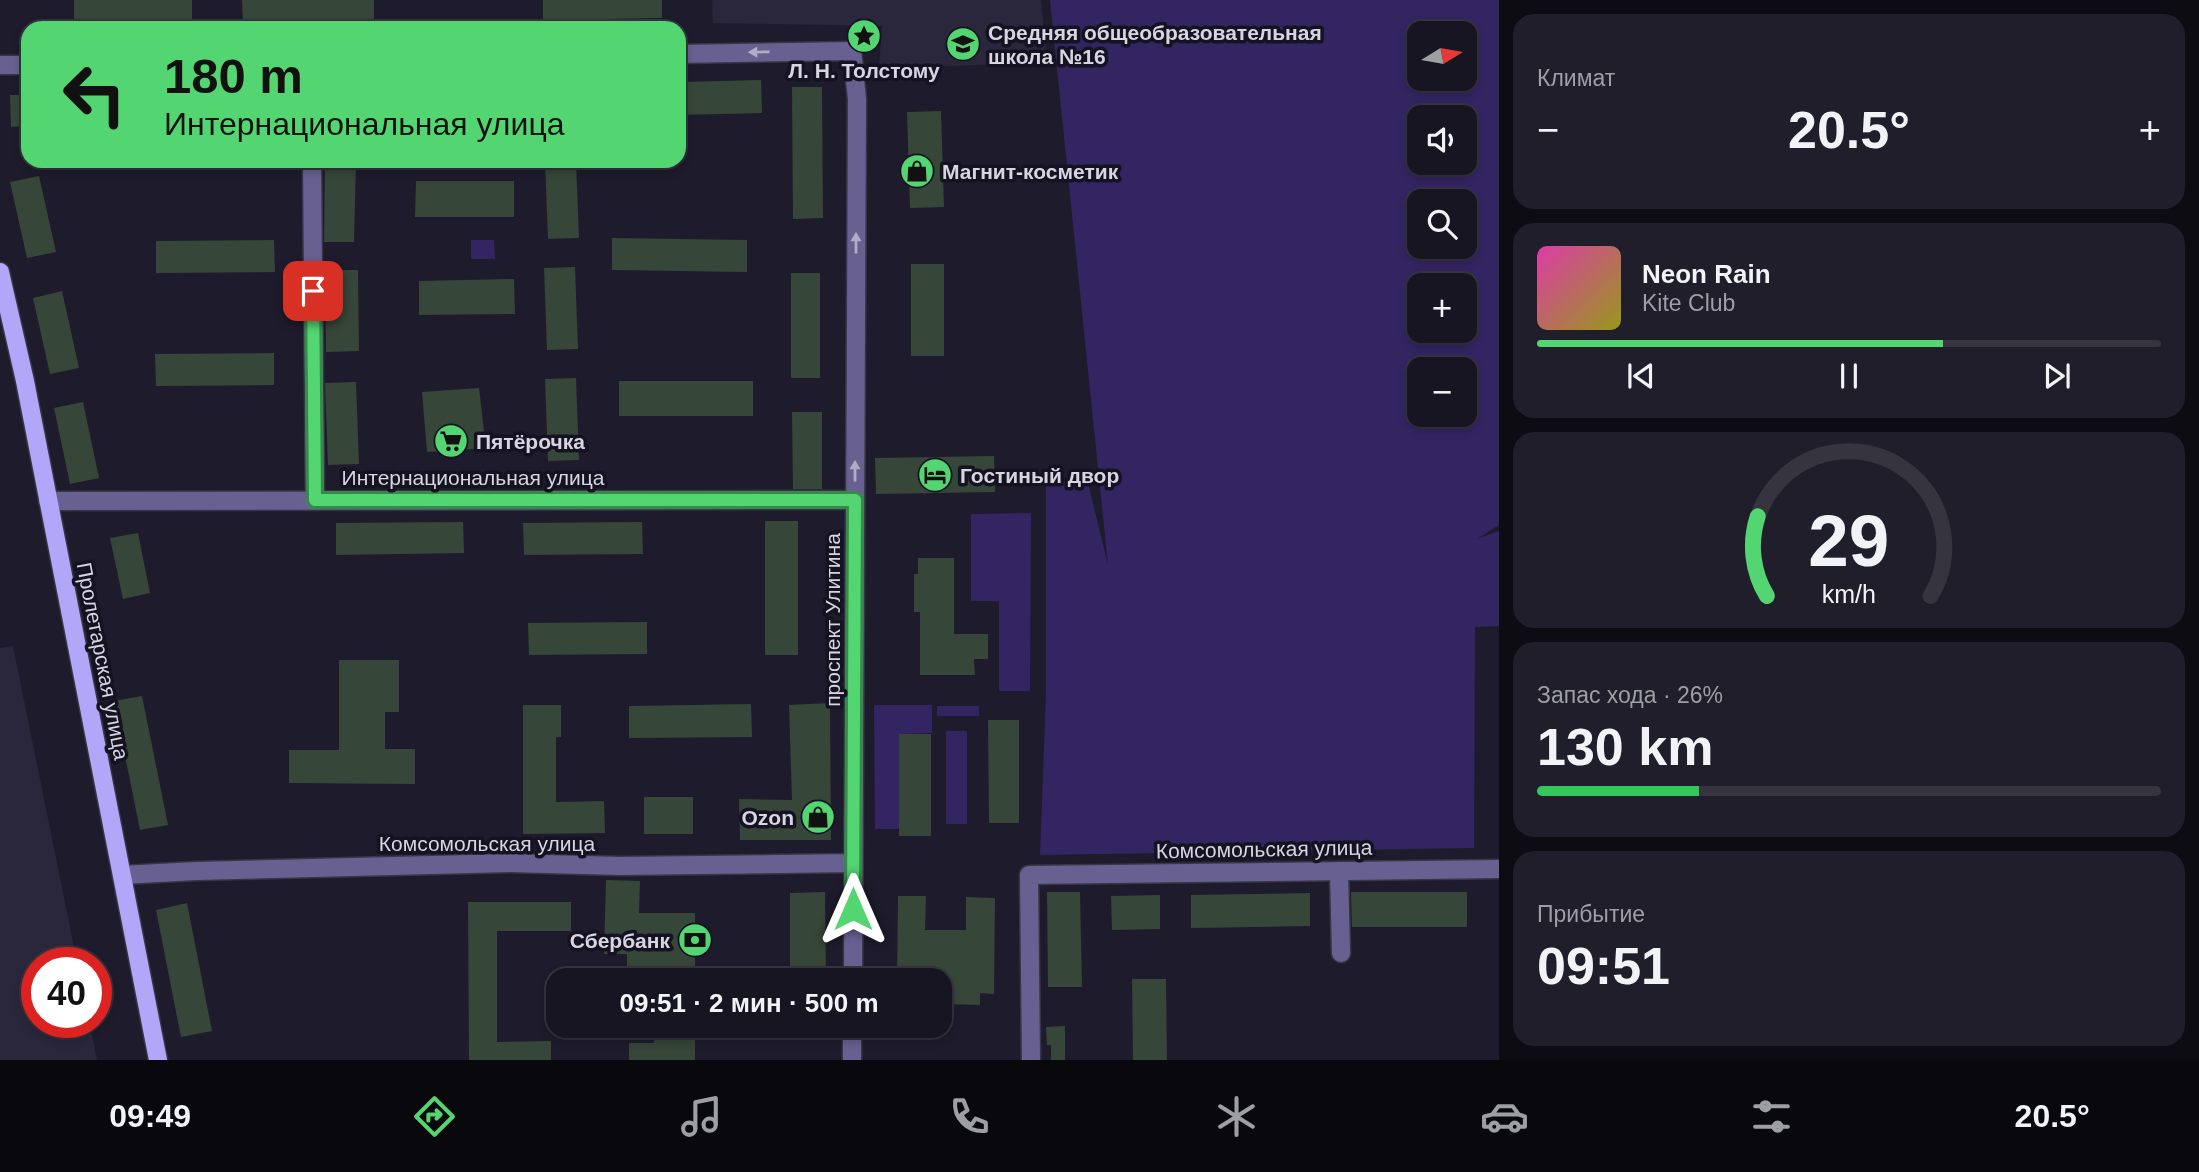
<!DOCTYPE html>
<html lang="ru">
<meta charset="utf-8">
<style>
:root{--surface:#161521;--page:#1f1e2a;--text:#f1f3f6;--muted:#9e9fa5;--line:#35343f;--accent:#53d672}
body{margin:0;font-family:Arial,sans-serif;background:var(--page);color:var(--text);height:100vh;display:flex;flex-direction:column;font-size:26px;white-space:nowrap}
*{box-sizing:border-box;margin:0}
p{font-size:23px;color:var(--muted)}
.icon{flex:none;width:38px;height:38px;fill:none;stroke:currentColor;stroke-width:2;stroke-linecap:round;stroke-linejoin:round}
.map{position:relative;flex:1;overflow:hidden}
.details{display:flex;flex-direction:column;gap:14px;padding:14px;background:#0c0c12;width:700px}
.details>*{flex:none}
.hud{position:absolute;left:21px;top:21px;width:665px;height:147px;border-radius:21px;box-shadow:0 4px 10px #0003,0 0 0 2px var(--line);background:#53d672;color:#111;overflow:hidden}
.needle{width:46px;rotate:79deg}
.fabs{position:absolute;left:1407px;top:21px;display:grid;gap:14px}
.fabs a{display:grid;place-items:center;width:70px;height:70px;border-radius:14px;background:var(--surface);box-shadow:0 4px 10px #0003,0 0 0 2px var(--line);font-size:35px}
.speed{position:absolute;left:21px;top:947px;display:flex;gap:14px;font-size:35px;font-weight:700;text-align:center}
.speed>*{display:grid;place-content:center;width:91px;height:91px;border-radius:50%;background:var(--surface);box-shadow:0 4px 10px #0003,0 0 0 2px var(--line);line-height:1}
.speed .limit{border:10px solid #d22;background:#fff;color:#111}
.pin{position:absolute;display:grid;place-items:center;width:60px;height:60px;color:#fff;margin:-30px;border-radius:14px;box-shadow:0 4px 10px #0006}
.me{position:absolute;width:77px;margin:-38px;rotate:0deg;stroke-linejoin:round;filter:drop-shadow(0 0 5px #0008)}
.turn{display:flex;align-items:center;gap:24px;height:147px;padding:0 28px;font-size:32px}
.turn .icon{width:91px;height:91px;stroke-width:2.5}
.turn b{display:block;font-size:49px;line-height:60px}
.big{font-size:52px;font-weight:600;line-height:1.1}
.details .widget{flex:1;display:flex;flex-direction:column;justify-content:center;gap:10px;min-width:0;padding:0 24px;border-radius:21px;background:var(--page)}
.details .dial{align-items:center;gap:0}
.dial svg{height:182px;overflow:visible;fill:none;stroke:var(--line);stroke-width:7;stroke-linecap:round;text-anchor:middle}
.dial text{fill:var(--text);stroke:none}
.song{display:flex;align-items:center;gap:21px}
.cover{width:84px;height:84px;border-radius:10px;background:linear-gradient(135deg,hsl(320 70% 55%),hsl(60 70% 35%))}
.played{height:7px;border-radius:4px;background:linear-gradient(90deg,var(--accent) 65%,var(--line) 65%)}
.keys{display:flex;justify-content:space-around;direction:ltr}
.heat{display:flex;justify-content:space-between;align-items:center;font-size:38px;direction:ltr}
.charge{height:10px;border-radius:5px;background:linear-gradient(90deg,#34c759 26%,var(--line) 0)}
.trip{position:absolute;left:546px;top:968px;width:406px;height:70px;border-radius:21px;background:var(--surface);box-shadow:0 4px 10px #0003,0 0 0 2px var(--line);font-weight:600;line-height:70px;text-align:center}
.tabs{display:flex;height:112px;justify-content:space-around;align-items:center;background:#09080d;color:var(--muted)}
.tabs .icon{width:49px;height:49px}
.tabs .current{color:var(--accent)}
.tabs b{font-size:32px;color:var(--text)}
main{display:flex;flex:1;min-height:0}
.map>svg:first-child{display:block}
.built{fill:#2a273c}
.green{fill:#332562;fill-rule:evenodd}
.building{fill:#364638}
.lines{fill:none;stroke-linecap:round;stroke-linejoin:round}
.minor-casing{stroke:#383645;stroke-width:21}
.major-casing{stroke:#383645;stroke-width:21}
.minor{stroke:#676091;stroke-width:18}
.major{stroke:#b1a6f7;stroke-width:18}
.oneway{fill:#afacc4}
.route-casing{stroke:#368b4a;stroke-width:18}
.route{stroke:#53d672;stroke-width:12}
.labels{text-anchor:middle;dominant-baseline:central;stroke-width:7;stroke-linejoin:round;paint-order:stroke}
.poi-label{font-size:21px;font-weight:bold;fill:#d6d5e0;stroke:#151222;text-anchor:start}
.street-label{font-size:21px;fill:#d6d5e0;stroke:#151222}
</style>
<main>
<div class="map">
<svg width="1499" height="1060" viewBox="0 0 1499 1060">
<rect width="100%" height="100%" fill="#1e1c2c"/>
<!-- built -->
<path class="built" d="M 712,0 L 1041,0 L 1047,63 L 879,68 L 882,26 L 713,23 Z
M 13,646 L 77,962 L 37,962 L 37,1022 L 89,1022 L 97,1060 L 0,1060 L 0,648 Z"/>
<!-- green -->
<path class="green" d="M 1050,0 L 1499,0 L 1499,525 L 1477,539 L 1499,531 L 1499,626 L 1475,627 L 1474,848 L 1040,855 L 1046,693 L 1046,482 L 1087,479 L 1108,565 ZM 1465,33 L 1465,79 L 1419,79 L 1419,33 ZM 1465,117 L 1465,163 L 1419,163 L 1419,117 ZM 1465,201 L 1465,247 L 1419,247 L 1419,201 ZM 1465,285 L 1465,331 L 1419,331 L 1419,285 ZM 1465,369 L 1465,415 L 1419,415 L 1419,369 Z
M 471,240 L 494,240 L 495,259 L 471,259 Z
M 1031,513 L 1030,691 L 999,691 L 999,601 L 971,601 L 971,514 Z
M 874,705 L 932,705 L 932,733 L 899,734 L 899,829 L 875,829 Z
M 937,706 L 979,706 L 979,716 L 937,716 Z
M 946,731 L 967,731 L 967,824 L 946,824 Z"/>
<!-- building -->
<path class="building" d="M 74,0 L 192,0 L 192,21 L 74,23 Z
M 242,0 L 374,0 L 374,22 L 243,23 Z
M 543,0 L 662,0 L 662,18 L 543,20 Z
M 761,80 L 762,113 L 679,115 L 679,82 Z
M 792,87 L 822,87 L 823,218 L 793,219 Z
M 10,95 L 28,95 L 28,126 L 11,127 Z
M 941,111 L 944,207 L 910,208 L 907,112 Z
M 325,161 L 356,161 L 354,242 L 324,242 Z
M 545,161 L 576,161 L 579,238 L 548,239 Z
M 39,176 L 56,252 L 27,258 L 10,182 Z
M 416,181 L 514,181 L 514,217 L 415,217 Z
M 612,238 L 747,240 L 747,272 L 612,270 Z
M 274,240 L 275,272 L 156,273 L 156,241 Z
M 911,264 L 944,264 L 944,356 L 911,356 Z
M 575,267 L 578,349 L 547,350 L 544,268 Z
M 325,270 L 358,270 L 359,351 L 326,352 Z
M 791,273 L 820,273 L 820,378 L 791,378 Z
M 514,279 L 515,314 L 419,315 L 419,281 Z
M 62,291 L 79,368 L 50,374 L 33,298 Z
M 274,353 L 274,385 L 156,386 L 155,354 Z
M 576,378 L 579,460 L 548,461 L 545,379 Z
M 619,381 L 753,381 L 753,416 L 619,416 Z
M 356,382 L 359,464 L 328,465 L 325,383 Z
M 479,388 L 486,448 L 427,452 L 422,392 Z
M 83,402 L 99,478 L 70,484 L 54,408 Z
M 792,412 L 822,412 L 822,489 L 793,489 Z
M 994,456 L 995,492 L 876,494 L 875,458 Z
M 765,521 L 798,521 L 798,655 L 765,655 Z
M 463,522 L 464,553 L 336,555 L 336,523 Z
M 642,522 L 643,554 L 524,555 L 523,523 Z
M 138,533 L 150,593 L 123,599 L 110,538 Z
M 918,558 L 954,558 L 954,634 L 988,634 L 988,659 L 974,659 L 975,675 L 920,675 L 920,612 L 914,612 L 914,574 L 918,574 Z
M 647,622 L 647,654 L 529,655 L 528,623 Z
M 339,660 L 399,660 L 399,712 L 385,712 L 385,749 L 415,749 L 415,784 L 289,783 L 289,750 L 339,750 Z
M 142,696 L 168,825 L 140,830 L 114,701 Z
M 830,703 L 831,840 L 740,840 L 739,799 L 792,800 L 789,705 Z
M 751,704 L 752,737 L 629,738 L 629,706 Z
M 523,705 L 561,705 L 561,737 L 556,737 L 556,802 L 604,801 L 605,833 L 523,834 Z
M 988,720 L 1019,720 L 1019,823 L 989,823 Z
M 899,734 L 931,734 L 931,836 L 899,836 Z
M 644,797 L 693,797 L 693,834 L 644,834 Z
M 606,880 L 640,881 L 639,913 L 695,913 L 695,980 L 627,980 L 627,954 L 604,954 Z
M 825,892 L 826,980 L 790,980 L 790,893 Z
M 1047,892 L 1080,892 L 1082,987 L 1048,987 Z
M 1351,892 L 1467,892 L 1467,927 L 1352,927 Z
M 1310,893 L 1310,926 L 1191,928 L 1191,895 Z
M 1160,895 L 1160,929 L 1112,930 L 1111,896 Z
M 898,896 L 926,896 L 925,930 L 966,930 L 966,897 L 995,898 L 994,994 L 980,993 L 980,1005 L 940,1004 L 940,980 L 897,980 Z
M 468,902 L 571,902 L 571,931 L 497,931 L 497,1042 L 551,1041 L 551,1060 L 469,1060 Z
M 187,903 L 212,1031 L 181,1037 L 156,910 Z
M 1132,979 L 1166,979 L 1167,1060 L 1133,1060 Z
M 654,1026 L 695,1026 L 695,1060 L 629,1060 L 629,1043 L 654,1043 Z
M 1065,1026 L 1065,1060 L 1051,1060 L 1051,1045 L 1047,1045 L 1046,1027 Z"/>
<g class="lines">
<!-- minor casing -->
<g class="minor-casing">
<path id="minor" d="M 679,54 L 852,51 L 857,99 L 853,980
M 0,65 L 28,65
M 312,161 L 315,500
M 48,501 L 855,500
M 1339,871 L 1341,953
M 122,875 L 196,871 L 510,863 L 620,866 L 853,863
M 852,1060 L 852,1026
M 1031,1060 L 1029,875 L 1499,869"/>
</g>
<!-- major casing -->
<g class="major-casing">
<path id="major" d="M 0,272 L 25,381 L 158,1060"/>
</g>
<!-- minor -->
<use href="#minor" class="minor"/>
<!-- major -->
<use href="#major" class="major"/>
</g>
<!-- one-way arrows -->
<defs><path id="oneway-solid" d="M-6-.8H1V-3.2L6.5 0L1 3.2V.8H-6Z" transform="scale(1.75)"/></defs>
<g class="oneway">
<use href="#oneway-solid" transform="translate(759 52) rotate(179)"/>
<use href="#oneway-solid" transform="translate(856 243) rotate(-90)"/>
<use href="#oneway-solid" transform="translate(855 471) rotate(-90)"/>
</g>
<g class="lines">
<!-- route casing -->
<g class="route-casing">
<path id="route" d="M 313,291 L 315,500 L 855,500 L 853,909"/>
</g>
<!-- route -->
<use href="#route" class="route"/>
</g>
<!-- icons -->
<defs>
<g id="sight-disc" transform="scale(1.75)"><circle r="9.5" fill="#53d672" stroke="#151222"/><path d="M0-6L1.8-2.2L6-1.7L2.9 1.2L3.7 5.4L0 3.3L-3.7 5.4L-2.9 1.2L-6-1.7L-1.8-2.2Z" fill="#111"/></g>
<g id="school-disc" transform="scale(1.75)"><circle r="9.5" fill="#53d672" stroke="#151222"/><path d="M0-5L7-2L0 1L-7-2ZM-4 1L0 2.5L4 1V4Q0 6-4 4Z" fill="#111"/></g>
<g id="shop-disc" transform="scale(1.75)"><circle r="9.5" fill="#53d672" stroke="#151222"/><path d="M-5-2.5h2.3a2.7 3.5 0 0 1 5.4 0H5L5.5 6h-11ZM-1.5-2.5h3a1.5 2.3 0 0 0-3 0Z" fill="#111"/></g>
<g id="supermarket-disc" transform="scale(1.75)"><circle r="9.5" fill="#53d672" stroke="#151222"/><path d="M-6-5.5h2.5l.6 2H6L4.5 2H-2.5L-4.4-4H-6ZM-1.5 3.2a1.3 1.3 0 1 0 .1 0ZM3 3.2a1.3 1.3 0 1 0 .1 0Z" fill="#111"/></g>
<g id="hotel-disc" transform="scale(1.75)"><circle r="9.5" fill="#53d672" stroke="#151222"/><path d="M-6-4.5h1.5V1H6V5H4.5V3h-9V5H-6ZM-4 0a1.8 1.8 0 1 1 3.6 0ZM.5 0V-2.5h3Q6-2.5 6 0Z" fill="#111"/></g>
<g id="bank-disc" transform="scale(1.75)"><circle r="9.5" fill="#53d672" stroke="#151222"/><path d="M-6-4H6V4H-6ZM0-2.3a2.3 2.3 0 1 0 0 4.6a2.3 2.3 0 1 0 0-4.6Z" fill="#111"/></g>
</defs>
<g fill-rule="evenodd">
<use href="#sight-disc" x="864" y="36"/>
<use href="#school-disc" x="963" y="44"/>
<use href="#shop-disc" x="917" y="171"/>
<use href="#supermarket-disc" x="451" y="441"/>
<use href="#hotel-disc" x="935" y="475"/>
<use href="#shop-disc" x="818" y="817"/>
<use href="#bank-disc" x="695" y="940"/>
</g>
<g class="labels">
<!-- poi labels -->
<g class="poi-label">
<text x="988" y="32">Средняя общеобразовательная<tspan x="988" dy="24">школа №16</tspan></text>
<text x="864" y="70" text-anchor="middle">Л. Н. Толстому</text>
<text x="942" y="171">Магнит-косметик</text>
<text x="476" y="441">Пятёрочка</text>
<text x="960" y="475">Гостиный двор</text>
<text x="794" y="817" text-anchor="end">Ozon</text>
<text x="670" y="940" text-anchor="end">Сбербанк</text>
</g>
<!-- street labels -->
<g class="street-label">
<text x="473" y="477">Интернациональная улица</text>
<text transform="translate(832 620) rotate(-90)">проспект Улитина</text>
<text transform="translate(103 661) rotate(79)">Пролетарская улица</text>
<text x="487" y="843">Комсомольская улица</text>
<text transform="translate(1264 849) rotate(-1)">Комсомольская улица</text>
</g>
</g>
</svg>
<div class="fabs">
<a><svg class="needle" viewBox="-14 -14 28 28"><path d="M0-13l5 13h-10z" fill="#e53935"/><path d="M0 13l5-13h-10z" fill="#9e9fa5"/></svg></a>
<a><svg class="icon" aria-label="sound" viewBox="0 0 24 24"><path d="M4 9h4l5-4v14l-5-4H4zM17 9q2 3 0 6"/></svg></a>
<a><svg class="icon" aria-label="search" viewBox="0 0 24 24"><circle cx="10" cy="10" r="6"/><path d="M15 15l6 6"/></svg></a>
<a>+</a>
<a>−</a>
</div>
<div class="speed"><div class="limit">40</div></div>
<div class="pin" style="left:313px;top:291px;background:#d93025"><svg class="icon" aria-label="arrive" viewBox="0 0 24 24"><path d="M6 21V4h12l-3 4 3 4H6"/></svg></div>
<svg class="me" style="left:853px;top:909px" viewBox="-20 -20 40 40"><path d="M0-17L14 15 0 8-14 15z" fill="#53d672" stroke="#fff" stroke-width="4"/></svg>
<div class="trip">09:51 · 2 мин · 500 m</div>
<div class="hud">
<div class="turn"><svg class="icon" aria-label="left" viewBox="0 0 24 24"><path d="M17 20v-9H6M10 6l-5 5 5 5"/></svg><div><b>180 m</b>Интернациональная улица</div></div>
</div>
</div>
<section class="details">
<div class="widget"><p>Климат</p>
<div class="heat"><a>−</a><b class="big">20.5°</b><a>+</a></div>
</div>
<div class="widget">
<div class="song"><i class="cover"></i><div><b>Neon Rain</b><p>Kite Club</p></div></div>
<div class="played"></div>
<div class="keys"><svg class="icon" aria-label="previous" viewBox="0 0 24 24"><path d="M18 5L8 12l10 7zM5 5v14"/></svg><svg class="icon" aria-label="pause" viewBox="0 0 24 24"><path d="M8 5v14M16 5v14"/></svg><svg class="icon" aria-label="next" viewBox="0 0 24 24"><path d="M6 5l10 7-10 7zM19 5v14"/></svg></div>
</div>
<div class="widget dial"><svg viewBox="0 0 100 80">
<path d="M14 69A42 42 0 1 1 86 69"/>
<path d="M14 69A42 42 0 0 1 10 34" stroke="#53d672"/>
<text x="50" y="56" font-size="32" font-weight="700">29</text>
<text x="50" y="72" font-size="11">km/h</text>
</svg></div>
<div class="widget"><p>Запас хода · 26%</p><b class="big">130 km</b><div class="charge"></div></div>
<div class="widget"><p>Прибытие</p><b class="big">09:51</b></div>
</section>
</main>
<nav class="tabs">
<b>09:49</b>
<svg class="icon current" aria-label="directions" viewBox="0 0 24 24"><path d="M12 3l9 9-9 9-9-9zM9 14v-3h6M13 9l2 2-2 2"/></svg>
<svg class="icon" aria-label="music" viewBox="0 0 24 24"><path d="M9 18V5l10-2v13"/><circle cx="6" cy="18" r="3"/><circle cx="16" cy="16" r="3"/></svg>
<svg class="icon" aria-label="phone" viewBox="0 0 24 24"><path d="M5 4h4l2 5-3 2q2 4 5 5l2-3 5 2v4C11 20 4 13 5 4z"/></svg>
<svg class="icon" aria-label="climate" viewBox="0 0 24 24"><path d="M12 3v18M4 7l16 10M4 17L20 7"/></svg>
<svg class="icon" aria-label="car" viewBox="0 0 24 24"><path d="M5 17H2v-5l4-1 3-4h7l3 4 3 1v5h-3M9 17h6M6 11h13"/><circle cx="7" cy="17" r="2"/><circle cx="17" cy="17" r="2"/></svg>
<svg class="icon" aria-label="filters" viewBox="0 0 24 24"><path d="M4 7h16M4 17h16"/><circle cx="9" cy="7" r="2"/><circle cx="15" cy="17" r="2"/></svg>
<b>20.5°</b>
</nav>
